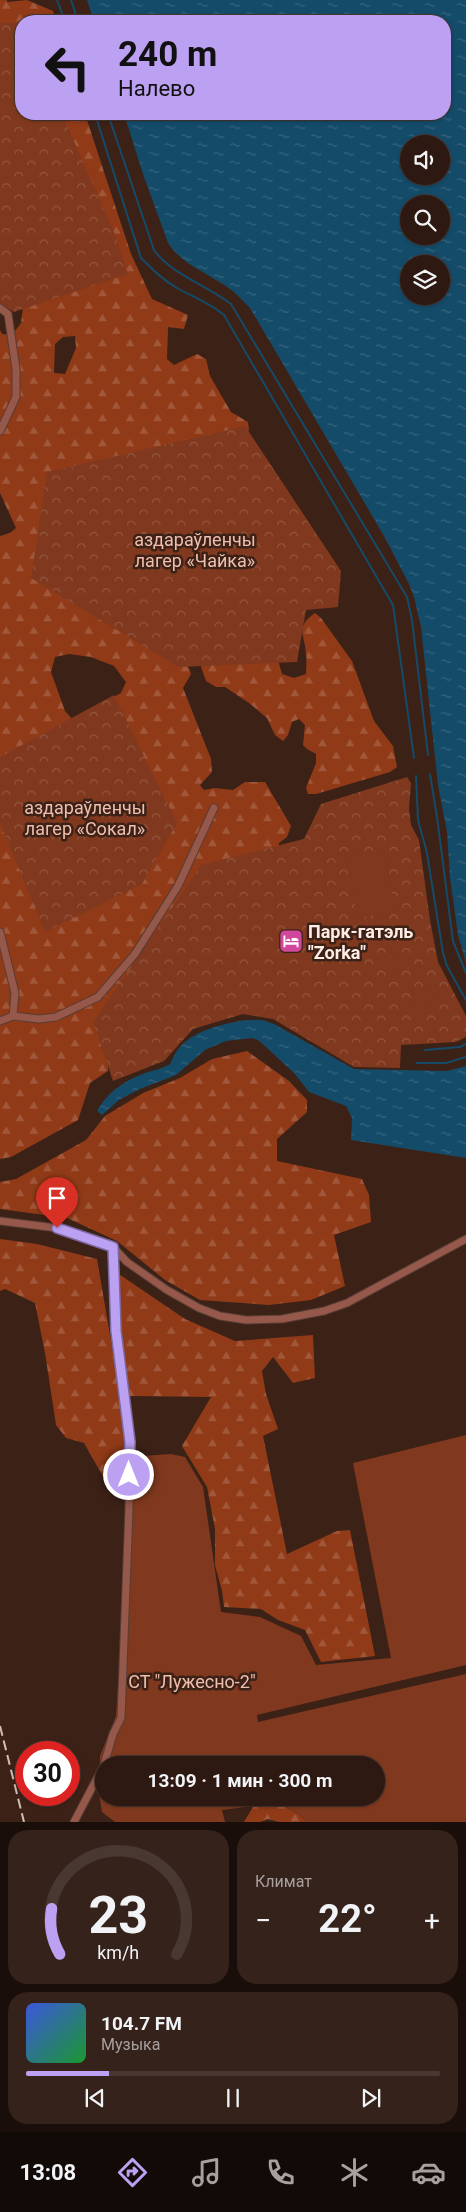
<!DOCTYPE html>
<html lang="ru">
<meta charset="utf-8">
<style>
:root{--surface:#2d1911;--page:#35221a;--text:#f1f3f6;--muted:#a7a09f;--line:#483831;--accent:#bca0f2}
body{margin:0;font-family:Roboto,sans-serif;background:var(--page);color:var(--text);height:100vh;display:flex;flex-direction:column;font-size:19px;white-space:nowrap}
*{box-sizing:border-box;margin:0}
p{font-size:16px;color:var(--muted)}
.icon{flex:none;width:28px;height:28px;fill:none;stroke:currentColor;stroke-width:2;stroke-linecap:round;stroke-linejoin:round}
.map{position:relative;height:1822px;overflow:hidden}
.details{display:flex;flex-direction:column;gap:8px;padding:8px;background:#190e09;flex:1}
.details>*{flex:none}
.guide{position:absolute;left:15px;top:15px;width:436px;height:105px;border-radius:20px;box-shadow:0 1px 4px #0004,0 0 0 1px var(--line);background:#bca0f2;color:#111;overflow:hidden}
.tools{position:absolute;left:400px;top:135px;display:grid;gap:10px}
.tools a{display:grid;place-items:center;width:50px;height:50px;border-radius:50%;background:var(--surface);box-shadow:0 1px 4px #0004,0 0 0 1px var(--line);font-size:25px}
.speed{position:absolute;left:15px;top:1741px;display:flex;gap:10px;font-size:25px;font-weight:700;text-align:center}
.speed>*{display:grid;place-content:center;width:65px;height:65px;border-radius:50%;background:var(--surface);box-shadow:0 1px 4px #0004,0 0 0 1px var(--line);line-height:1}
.speed .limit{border:8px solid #d22;background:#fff;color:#111}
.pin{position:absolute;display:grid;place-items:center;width:42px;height:42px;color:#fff;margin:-51px -21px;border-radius:50% 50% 50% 0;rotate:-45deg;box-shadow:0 0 5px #0007}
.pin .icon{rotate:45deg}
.me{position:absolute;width:55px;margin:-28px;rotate:0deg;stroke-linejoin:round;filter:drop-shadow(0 0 4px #0008)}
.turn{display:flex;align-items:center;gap:18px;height:105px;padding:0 20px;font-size:22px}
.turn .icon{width:65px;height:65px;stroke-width:2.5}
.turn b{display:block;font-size:35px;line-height:42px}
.big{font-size:38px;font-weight:700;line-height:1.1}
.details .card{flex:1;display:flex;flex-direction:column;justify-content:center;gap:8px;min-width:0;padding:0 18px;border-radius:20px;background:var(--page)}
.details .dial{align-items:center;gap:0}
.dial svg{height:130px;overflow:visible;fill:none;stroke:var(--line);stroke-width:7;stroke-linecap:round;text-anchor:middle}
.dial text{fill:var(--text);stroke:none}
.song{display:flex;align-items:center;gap:15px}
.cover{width:60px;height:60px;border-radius:8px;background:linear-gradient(135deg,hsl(230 70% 55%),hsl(130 70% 35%))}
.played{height:5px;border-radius:2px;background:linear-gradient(90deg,var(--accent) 20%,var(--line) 20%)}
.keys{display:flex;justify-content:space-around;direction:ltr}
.heat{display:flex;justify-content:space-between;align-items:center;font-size:28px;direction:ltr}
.details .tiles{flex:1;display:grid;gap:8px;grid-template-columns:1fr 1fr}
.card:last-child{grid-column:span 2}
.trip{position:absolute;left:95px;top:1756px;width:290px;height:50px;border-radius:25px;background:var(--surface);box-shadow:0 1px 4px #0004,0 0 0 1px var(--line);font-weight:700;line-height:50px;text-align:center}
.tabs{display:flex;height:80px;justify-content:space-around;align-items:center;background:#120a07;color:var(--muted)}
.tabs .icon{width:35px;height:35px}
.tabs .active{color:var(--accent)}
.tabs b{font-size:22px;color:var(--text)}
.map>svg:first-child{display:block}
.forest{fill:url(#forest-firs);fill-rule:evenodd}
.park{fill:url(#park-crowns)}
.garden{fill:#80391e;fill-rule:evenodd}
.water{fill:url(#water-ripples);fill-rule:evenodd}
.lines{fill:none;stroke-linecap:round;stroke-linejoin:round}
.stream{stroke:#144b69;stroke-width:2}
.minor-casing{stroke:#573d34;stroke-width:9}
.minor{stroke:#95584a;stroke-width:7}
.rail{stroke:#d3beb6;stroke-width:2;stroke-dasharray:10 5;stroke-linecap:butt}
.route-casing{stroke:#7a689d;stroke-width:12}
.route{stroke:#bca0f2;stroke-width:9}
.labels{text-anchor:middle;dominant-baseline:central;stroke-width:5;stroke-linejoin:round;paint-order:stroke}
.park-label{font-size:18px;fill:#efbeac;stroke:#3c2117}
.poi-label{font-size:18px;font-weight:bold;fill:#ffece5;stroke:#3c2117;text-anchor:start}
</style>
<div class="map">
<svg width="466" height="1822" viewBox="0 0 466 1822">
<defs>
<pattern id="forest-firs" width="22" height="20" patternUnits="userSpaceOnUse" patternTransform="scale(1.25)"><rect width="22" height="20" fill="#903a18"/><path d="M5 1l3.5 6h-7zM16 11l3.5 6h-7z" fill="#a15739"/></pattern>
<pattern id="park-crowns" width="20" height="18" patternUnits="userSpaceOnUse" patternTransform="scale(1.25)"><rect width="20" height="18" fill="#80391e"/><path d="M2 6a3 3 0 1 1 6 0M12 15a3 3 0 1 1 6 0" fill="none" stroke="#93563f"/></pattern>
<pattern id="water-ripples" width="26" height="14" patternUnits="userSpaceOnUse" patternTransform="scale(1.25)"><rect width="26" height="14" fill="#144b69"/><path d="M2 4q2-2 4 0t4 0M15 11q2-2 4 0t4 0" fill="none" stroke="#37657e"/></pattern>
</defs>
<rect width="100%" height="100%" fill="#3c2117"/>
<!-- forest -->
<path class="forest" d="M 0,0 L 7,0 L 7,2 L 27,0 L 53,11 L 56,21 L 21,21 L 21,114 L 85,114 L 131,254 L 152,299 L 188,315 L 184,329 L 168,327 L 167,359 L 174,365 L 197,354 L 206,359 L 210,376 L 231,412 L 248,422 L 249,430 L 242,436 L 188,666 L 191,674 L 183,688 L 211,759 L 212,772 L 200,785 L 204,790 L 215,788 L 233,790 L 245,782 L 265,782 L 291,826 L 287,837 L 279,843 L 277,896 L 244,1013 L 108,1046 L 108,1071 L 90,1083 L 78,1120 L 11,1157 L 0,1159 L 0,536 L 10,533 L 16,528 L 0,493 L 0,330 L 2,334 L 12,335 L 21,323 L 23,308 L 6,305 L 0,310 L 0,278 L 29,143 L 0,68 ZM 75,336 L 76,348 L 65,374 L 54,373 L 55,344 L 63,337 ZM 69,654 L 91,657 L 114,666 L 126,682 L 121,693 L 104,702 L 76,723 L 65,711 L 51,672 L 55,657 Z
M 315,613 L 321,618 L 352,661 L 374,721 L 393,746 L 397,767 L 390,772 L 316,794 L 308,794 L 306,788 L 316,763 L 316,754 L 307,749 L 303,745 L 305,725 L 299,719 L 292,722 L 288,735 L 283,741 L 275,735 L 267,718 L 249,703 L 225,687 L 216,687 L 206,681 L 201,667 L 202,657 L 278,660 L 282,674 L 294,678 L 306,674 C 306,668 307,661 306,654 C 305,634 294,628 315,613 Z
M 247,1051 L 289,1081 L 307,1100 L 307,1112 L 277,1139 L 277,1161 L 362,1179 L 369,1195 L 371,1222 L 334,1235 L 345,1286 L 311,1300 L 269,1305 L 200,1300 L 165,1280 L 117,1241 L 67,1218 L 0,1209 L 0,1182 L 16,1179 L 86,1140 L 105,1116 L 143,1093 L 180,1078 L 212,1059 Z
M 0,1239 L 37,1244 L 97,1259 L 123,1411 L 127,1501 L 113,1494 L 84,1443 L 66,1438 L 56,1425 L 45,1353 L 35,1303 L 5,1289 L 0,1291 Z
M 110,1268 L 185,1319 L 235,1341 L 313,1335 L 315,1378 L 293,1383 L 273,1357 L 262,1371 L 266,1394 L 278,1429 L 263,1436 L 287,1554 L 337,1531 L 350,1530 L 375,1656 L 321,1662 L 305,1630 L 278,1620 L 261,1609 L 224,1607 L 222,1591 L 215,1565 L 215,1529 L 207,1487 L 182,1446 L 211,1397 L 130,1396 Z
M 274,1804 C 288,1807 297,1811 307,1822 L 279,1822 L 268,1819 L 260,1822 L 244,1822 L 253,1807 Z"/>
<!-- park -->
<path class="park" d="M 0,23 L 21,23 L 21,114 L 62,114 L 114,232 L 128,274 L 14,312 L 0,304 Z
M 245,426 L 341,571 L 338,607 L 306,610 L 297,662 L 178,667 L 31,578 L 47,472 Z
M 114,695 L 177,823 L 142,884 L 45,932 L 0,823 L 0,757 Z
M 407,777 L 411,783 L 409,809 L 411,825 L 419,840 L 430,920 L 438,962 L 466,1016 L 466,1037 L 456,1042 L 401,1045 L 400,1068 L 354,1067 L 273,1019 L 243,1014 L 193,1029 L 164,1061 L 113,1081 L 93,1022 L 201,865 L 304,839 L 321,804 Z"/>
<!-- garden -->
<path class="garden" d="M 385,849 L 395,912 L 357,918 L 347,855 Z
M 402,952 L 411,964 L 390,979 L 381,967 Z
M 433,982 L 442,994 L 417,1013 L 408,1001 Z
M 466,1435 L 466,1665 L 257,1715 L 258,1722 L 466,1674 L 466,1822 L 307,1822 C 284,1795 253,1807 222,1810 L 225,1822 L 115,1822 L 102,1812 L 99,1794 L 100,1756 L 116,1716 L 130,1512 L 142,1456 L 171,1454 L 185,1457 L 203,1487 L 221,1612 L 260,1617 L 301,1636 L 316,1665 L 391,1658 L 353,1463 ZM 104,1765 L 376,1765 L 376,1798 L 104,1798 Z"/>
<!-- water -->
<path class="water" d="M 87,0 L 466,0 L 466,963 L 458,935 L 450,878 L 447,832 L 438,785 L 421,627 L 414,597 L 409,584 L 384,536 L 250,308 C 244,302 237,294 230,289 C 210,274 182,265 168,243 L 143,174 L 124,114 L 445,114 L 445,21 L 94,21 ZM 409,144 L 441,144 L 441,176 L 409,176 ZM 409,204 L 441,204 L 441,236 L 409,236 ZM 409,264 L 441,264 L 441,296 L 409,296 Z
M 247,1020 L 262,1020 L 274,1024 L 354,1069 L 447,1071 L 466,1066 L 466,1158 L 351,1140 L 352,1118 L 346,1106 L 309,1092 L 294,1073 L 266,1047 L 258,1040 L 252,1038 L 226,1041 L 205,1050 L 176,1075 L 140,1089 L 119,1100 L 102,1115 L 97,1111 C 109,1090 126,1080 148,1072 C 156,1070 163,1068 170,1064 C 173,1059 175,1052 180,1047 C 195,1030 225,1023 247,1020 Z"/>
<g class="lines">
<!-- stream -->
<path class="stream" d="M 57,0 L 65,21
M 71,0 L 78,21
M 95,114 L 141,258 C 152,269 163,280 177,288 C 193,297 210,303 224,315 L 393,605 L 414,758
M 108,114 L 154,250 C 172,275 207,285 231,304 L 407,597 L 412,620 L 428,755
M 430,774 L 437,817 L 453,941 L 466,973
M 416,776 L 418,820 L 427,853 L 443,953 L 447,966 L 466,1000
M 425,1050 L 460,1047 L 466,1044
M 417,1063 L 446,1063 L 466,1057"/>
<!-- minor casing -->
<g class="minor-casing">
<path id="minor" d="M 0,308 L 8,314 L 16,369 L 16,397 L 0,431
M 0,932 L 15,993 L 13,1016 L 0,1021
M 13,1016 L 39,1019 L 56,1017 L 98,997 L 135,954 L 178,886 L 214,808
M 0,1221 L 57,1228 L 113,1247 L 127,1262 L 167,1290 L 199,1308 L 220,1316 L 246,1320 L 282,1319 L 324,1311 L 347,1303 L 466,1239
M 104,1765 L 113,1734 L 121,1718 L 129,1509 L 130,1442 L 116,1331 L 113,1247
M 74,1822 L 104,1765"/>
</g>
<!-- minor -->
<use href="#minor" class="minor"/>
<!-- rail -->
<path class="rail" d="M 0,1726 L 24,1822"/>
</g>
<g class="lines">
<!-- route casing -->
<g class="route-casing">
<path id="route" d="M 57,1228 L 113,1247 L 116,1331 L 130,1442 L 129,1475"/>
</g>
<!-- route -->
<use href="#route" class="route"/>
</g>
<!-- icons -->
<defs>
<g id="hotel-square" transform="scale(1.25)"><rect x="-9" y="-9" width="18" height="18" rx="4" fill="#d1479c" stroke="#3c2117"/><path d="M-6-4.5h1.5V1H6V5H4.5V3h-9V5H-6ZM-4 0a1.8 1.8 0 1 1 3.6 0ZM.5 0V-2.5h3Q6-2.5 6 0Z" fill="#fff"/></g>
</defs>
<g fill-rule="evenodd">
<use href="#hotel-square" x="291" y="941"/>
</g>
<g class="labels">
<!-- park labels -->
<g class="park-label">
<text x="195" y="539">аздараўленчы<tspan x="195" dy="21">лагер «Чайка»</tspan></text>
<text x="85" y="807">аздараўленчы<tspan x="85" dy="21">лагер «Сокал»</tspan></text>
<text x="192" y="1681">СТ "Лужесно-2"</text>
</g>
<!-- poi labels -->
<g class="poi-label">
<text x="308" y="931">Парк-гатэль<tspan x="308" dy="21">"Zorka"</tspan></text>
</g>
</g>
</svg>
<div class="tools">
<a><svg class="icon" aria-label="sound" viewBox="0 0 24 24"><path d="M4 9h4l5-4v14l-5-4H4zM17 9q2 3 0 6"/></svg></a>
<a><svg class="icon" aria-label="search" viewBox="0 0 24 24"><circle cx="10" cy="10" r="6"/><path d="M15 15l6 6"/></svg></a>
<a><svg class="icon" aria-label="layers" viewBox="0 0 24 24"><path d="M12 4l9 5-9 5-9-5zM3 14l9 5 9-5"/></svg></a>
</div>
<div class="speed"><div class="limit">30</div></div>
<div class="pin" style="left:57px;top:1228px;background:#d93025"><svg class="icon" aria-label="arrive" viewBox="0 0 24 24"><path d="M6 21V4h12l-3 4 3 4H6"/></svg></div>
<svg class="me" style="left:129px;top:1475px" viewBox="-20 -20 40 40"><circle r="17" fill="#bca0f2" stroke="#fff" stroke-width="3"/><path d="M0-11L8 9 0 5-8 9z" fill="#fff"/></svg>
<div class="trip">13:09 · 1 мин · 300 m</div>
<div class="guide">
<div class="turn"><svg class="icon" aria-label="left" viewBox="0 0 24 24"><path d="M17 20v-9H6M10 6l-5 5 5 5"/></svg><div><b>240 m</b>Налево</div></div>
</div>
</div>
<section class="details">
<div class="tiles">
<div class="card dial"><svg viewBox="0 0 100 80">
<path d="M14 69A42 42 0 1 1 86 69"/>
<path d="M14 69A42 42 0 0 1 9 41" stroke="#bca0f2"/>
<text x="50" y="56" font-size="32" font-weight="700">23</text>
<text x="50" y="72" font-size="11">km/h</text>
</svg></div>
<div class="card"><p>Климат</p>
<div class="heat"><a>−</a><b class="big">22°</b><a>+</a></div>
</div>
<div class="card">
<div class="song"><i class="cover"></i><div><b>104.7 FM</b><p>Музыка</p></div></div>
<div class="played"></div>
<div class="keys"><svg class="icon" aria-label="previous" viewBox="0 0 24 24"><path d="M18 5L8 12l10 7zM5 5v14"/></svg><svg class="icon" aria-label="pause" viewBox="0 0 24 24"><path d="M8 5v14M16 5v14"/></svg><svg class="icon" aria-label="next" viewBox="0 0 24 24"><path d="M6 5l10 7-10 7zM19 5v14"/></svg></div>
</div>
</div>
</section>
<nav class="tabs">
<b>13:08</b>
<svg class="icon active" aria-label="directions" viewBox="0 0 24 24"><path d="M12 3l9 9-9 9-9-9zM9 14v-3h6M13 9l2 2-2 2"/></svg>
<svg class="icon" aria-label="music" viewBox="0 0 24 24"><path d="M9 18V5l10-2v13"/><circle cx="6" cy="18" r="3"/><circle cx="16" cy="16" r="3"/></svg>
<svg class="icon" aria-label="phone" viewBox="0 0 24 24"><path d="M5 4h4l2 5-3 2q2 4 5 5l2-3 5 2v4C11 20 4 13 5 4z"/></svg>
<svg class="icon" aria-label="climate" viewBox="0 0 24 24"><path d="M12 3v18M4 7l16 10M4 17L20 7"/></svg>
<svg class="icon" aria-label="car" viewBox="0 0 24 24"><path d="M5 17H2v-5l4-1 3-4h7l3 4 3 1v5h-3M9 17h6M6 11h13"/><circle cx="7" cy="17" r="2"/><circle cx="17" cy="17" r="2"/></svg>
</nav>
